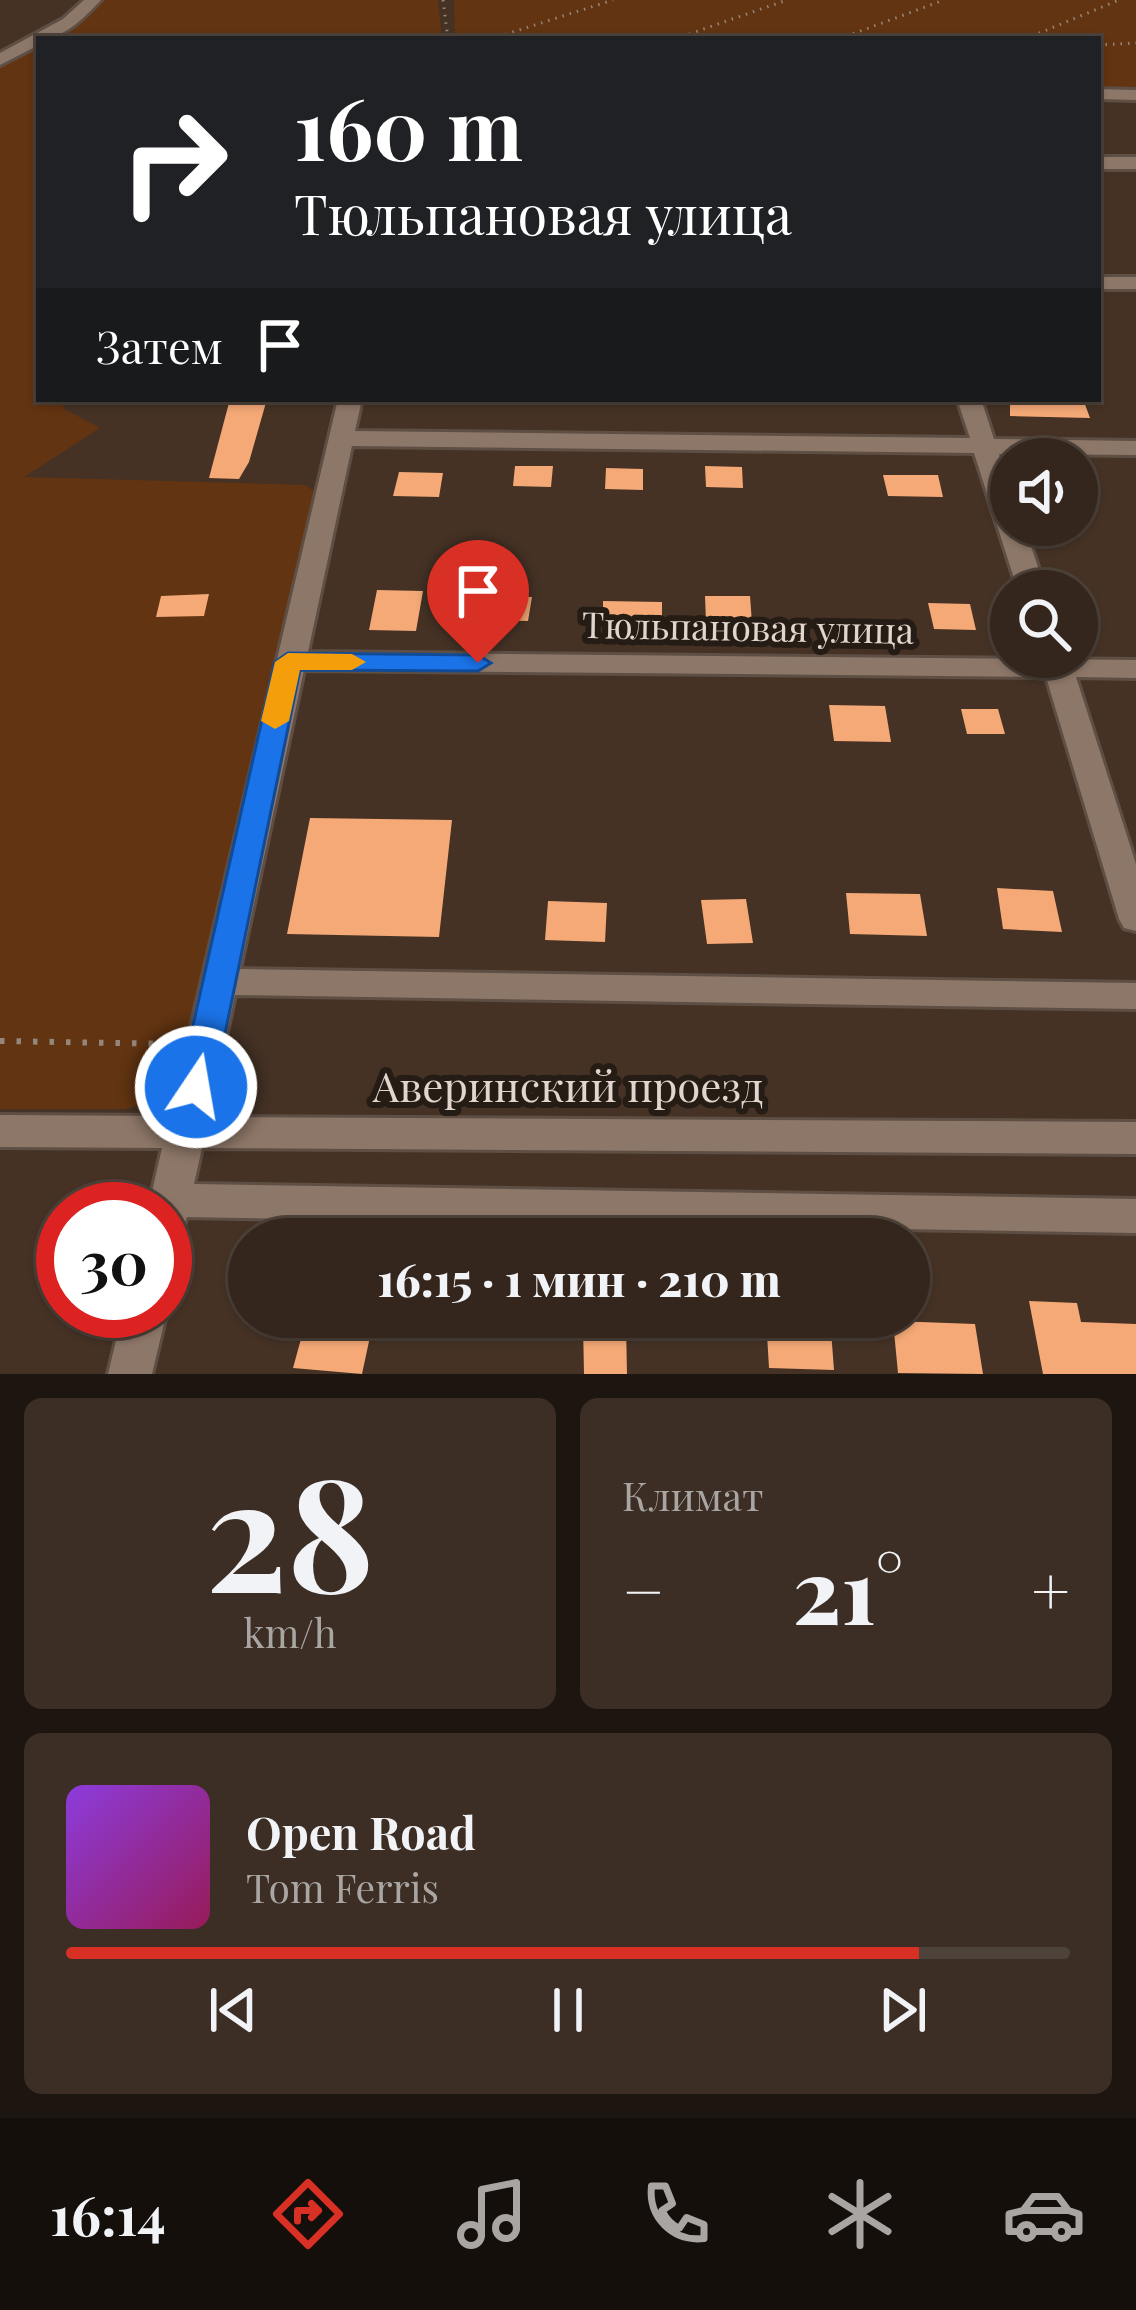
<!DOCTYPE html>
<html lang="ru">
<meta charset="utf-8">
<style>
:root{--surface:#34261c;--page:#3c2e25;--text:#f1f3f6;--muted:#a9a5a3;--line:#4e433b;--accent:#d93025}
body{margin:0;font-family:"Playfair Display",serif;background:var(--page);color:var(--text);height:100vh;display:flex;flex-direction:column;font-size:45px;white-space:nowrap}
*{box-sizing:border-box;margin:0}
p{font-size:39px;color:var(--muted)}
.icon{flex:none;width:66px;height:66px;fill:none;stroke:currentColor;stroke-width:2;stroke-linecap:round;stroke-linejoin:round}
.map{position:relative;height:1374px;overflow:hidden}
.side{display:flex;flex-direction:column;gap:24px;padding:24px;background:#1d150f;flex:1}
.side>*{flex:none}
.guide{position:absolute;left:36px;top:36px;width:1065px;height:366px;border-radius:0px;box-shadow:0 3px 9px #0004,0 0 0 3px var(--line);background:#202124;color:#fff;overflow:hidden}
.controls{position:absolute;left:990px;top:438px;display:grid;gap:24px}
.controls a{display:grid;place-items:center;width:108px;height:108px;border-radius:50%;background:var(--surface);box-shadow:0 3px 9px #0004,0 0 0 3px var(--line);font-size:60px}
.speed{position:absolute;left:36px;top:1182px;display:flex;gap:24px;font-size:60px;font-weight:700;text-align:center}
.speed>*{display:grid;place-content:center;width:156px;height:156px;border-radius:50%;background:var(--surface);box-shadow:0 3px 9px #0004,0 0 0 3px var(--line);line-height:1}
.speed .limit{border:18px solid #d22;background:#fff;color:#111}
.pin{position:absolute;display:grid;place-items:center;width:102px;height:102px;color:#fff;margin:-123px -51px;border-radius:50% 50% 50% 0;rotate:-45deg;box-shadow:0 0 12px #0007}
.pin .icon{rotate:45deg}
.me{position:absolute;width:132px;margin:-66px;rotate:12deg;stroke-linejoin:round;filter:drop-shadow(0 0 9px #0008)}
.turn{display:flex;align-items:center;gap:42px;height:252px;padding:0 60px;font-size:54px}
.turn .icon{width:156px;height:156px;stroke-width:2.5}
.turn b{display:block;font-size:84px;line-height:102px}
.then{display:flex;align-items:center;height:114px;padding:0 60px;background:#0003;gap:24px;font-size:45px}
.big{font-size:90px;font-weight:800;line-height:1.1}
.side .tile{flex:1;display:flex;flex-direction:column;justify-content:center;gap:18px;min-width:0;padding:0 42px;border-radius:18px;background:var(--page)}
.side .dial{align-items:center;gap:0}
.dial b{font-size:156px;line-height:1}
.song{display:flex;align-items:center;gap:36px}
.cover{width:144px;height:144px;border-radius:18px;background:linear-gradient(135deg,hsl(270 70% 55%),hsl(330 70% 35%))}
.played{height:12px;border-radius:6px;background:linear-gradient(90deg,var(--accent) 85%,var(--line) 85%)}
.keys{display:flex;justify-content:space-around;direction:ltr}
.heat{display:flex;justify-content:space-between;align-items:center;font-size:66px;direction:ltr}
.side .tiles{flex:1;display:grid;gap:24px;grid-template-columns:1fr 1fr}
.tile:last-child{grid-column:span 2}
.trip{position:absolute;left:228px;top:1218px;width:702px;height:120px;border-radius:60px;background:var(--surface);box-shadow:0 3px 9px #0004,0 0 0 3px var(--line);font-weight:800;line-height:120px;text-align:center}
.menu{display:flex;height:192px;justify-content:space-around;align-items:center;background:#150f0b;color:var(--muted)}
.menu .icon{width:84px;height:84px}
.menu .current{color:var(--accent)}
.menu b{font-size:54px;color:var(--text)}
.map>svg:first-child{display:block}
.green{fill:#623411}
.building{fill:#f4a977}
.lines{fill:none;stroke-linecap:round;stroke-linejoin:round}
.minor-casing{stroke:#5e4e43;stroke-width:6}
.path-far1{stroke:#95867b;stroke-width:3;stroke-dasharray:1.5 6;stroke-linecap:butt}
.path{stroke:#95867b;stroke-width:6;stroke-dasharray:4.5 12;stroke-linecap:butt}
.minor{fill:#8d7768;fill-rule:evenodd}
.route{fill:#1a73e8;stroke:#114b97;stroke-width:3}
.slow{fill:#f59e0b}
.labels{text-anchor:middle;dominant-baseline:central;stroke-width:12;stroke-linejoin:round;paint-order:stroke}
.street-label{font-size:36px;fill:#e1d5cd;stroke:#251c16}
.near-street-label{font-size:42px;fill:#e1d5cd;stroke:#251c16}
</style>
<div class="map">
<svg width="1136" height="1374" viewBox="0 0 1136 1374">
<rect width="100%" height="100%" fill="#453225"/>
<!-- green -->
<path class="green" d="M 101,0 L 438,0 L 442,39 L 51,39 Z
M 454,0 L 1136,0 L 1136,91 L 1098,91 L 1098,39 L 455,39 Z
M 39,45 L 39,399 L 70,399 L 62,408 L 100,428 L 24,477 L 305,485 L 317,493 L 178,1068 L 161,1099 L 126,1109 L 0,1109 L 0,65 Z"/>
<!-- building -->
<path class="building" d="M 230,399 L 267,399 L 249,462 L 239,479 L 209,478 Z
M 1010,399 L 1083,399 L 1090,418 L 1010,416 Z
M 515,466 L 553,466 L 551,487 L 513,486 Z
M 705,466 L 742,467 L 743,488 L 706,487 Z
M 606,468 L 643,469 L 643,490 L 605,489 Z
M 399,472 L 443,473 L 439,497 L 393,496 Z
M 883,475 L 938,475 L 943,497 L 888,496 Z
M 377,590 L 423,591 L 416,631 L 369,630 Z
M 209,594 L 204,616 L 156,617 L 161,596 Z
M 500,596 L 532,597 L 528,621 L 496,620 Z
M 705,596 L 750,596 L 752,623 L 706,622 Z
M 603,601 L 662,602 L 662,624 L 603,623 Z
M 928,603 L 970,604 L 976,630 L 934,629 Z
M 829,705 L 885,706 L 891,742 L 834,741 Z
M 961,709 L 998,709 L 1005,734 L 967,734 Z
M 310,818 L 452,820 L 439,937 L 287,934 Z
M 997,888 L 1053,891 L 1062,932 L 1003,929 Z
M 846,893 L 920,894 L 927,936 L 850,934 Z
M 746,899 L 753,943 L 707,944 L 701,900 Z
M 548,901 L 607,903 L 605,942 L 545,940 Z
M 1029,1301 L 1077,1303 L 1081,1322 L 1136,1324 L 1136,1374 L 1043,1374 Z
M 307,1317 L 374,1318 L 362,1374 L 293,1368 Z
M 766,1317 L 830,1317 L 834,1370 L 769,1368 Z
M 893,1321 L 975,1324 L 983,1374 L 898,1373 Z
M 583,1324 L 626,1324 L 627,1374 L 584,1374 Z"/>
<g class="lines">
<!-- minor casing -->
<g class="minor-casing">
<path id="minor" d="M 84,0 L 101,0 C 85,17 64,39 39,39 L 39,45 L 0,65 L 0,53 L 63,19 Z
M 1098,89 L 1136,90 L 1136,100 L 1098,99 Z
M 1098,157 L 1136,157 L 1136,169 L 1098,169 Z
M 1098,277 L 1136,277 L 1136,289 L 1098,289 Z
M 338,399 L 362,399 L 355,431 L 970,438 L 957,399 L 981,399 L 994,439 L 1136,441 L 1136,455 L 999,454 L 1011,488 L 1011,525 L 1024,525 L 1046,591 L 1018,591 L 974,453 L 352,446 L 308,652 L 1136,660 L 1136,678 L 1076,677 L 1136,864 L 1136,931 L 1124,928 L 1119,919 L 1046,677 L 304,670 L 240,969 L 1136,983 L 1136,1009 L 235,995 L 209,1117 L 1136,1122 L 1136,1154 L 202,1148 L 194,1184 L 1136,1199 L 1136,1233 L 187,1217 L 180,1236 L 165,1241 L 165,1209 L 148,1209 L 162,1148 L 0,1147 L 0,1115 L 170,1116 Z
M 165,1308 L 167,1311 L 152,1374 L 108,1374 L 123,1311 Z"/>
</g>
<!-- path-far1 -->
<path class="path-far1" d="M 443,0 L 448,39
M 491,39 L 613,0
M 675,39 L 787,0
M 839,39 L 944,0
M 1025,39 L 1119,0
M 1098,45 L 1136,43"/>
<!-- path -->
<path class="path" d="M 0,1041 L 176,1044"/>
<!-- minor -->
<use href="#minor" class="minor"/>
</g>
<!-- route -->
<path class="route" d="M 288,653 L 478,655 L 491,663 L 478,671 L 300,670 L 214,1087 L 209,1097 L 196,1101 L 184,1097 L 179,1087 L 275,662 Z"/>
<!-- slow -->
<path class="slow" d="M 288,653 L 352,654 L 366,662 L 352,670 L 300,670 L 289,721 L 275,729 L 261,721 L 275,662 Z"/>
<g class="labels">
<!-- street labels -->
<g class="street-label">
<text transform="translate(748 626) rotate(1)">Тюльпановая улица</text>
</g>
<!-- near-street labels -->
<g class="near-street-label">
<text x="568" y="1085">Аверинский проезд</text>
</g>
</g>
</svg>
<div class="controls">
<a><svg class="icon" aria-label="sound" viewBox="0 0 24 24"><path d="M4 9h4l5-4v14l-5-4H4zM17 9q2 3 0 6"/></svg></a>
<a><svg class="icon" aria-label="search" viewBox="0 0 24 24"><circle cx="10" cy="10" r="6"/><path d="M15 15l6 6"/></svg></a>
</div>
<div class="speed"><div class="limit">30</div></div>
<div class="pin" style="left:478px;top:663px;background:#d93025"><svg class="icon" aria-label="arrive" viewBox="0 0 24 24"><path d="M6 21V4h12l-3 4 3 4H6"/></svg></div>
<svg class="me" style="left:196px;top:1087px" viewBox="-20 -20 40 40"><circle r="17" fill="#1a73e8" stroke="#fff" stroke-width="3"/><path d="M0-11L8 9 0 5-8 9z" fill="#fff"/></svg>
<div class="trip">16:15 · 1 мин · 210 m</div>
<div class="guide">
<div class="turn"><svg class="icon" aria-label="right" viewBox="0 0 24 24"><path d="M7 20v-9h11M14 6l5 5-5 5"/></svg><div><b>160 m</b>Тюльпановая улица</div></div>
<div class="then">Затем<svg class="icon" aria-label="arrive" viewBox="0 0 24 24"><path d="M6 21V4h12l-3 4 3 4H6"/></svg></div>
</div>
</div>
<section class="side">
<div class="tiles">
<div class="tile dial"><b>28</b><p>km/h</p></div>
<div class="tile"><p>Климат</p>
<div class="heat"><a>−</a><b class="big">21°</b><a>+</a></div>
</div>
<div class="tile">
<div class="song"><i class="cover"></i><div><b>Open Road</b><p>Tom Ferris</p></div></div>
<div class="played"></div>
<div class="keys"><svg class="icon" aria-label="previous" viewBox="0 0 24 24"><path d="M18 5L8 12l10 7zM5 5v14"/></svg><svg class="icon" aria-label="pause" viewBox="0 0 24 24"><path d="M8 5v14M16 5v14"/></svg><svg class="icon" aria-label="next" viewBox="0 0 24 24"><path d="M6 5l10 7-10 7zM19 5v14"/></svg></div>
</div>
</div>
</section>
<nav class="menu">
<b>16:14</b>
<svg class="icon current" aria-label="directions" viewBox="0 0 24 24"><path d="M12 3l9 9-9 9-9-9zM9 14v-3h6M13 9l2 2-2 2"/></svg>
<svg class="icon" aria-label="music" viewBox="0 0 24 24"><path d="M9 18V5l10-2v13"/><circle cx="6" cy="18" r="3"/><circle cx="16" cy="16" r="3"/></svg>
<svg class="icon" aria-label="phone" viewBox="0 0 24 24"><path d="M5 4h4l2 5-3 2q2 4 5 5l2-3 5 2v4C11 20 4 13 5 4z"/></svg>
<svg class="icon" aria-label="climate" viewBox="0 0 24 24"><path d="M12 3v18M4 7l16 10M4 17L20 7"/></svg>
<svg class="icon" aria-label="car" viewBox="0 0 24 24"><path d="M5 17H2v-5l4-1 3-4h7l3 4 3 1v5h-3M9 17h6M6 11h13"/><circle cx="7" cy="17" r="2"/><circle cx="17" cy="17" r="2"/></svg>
</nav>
